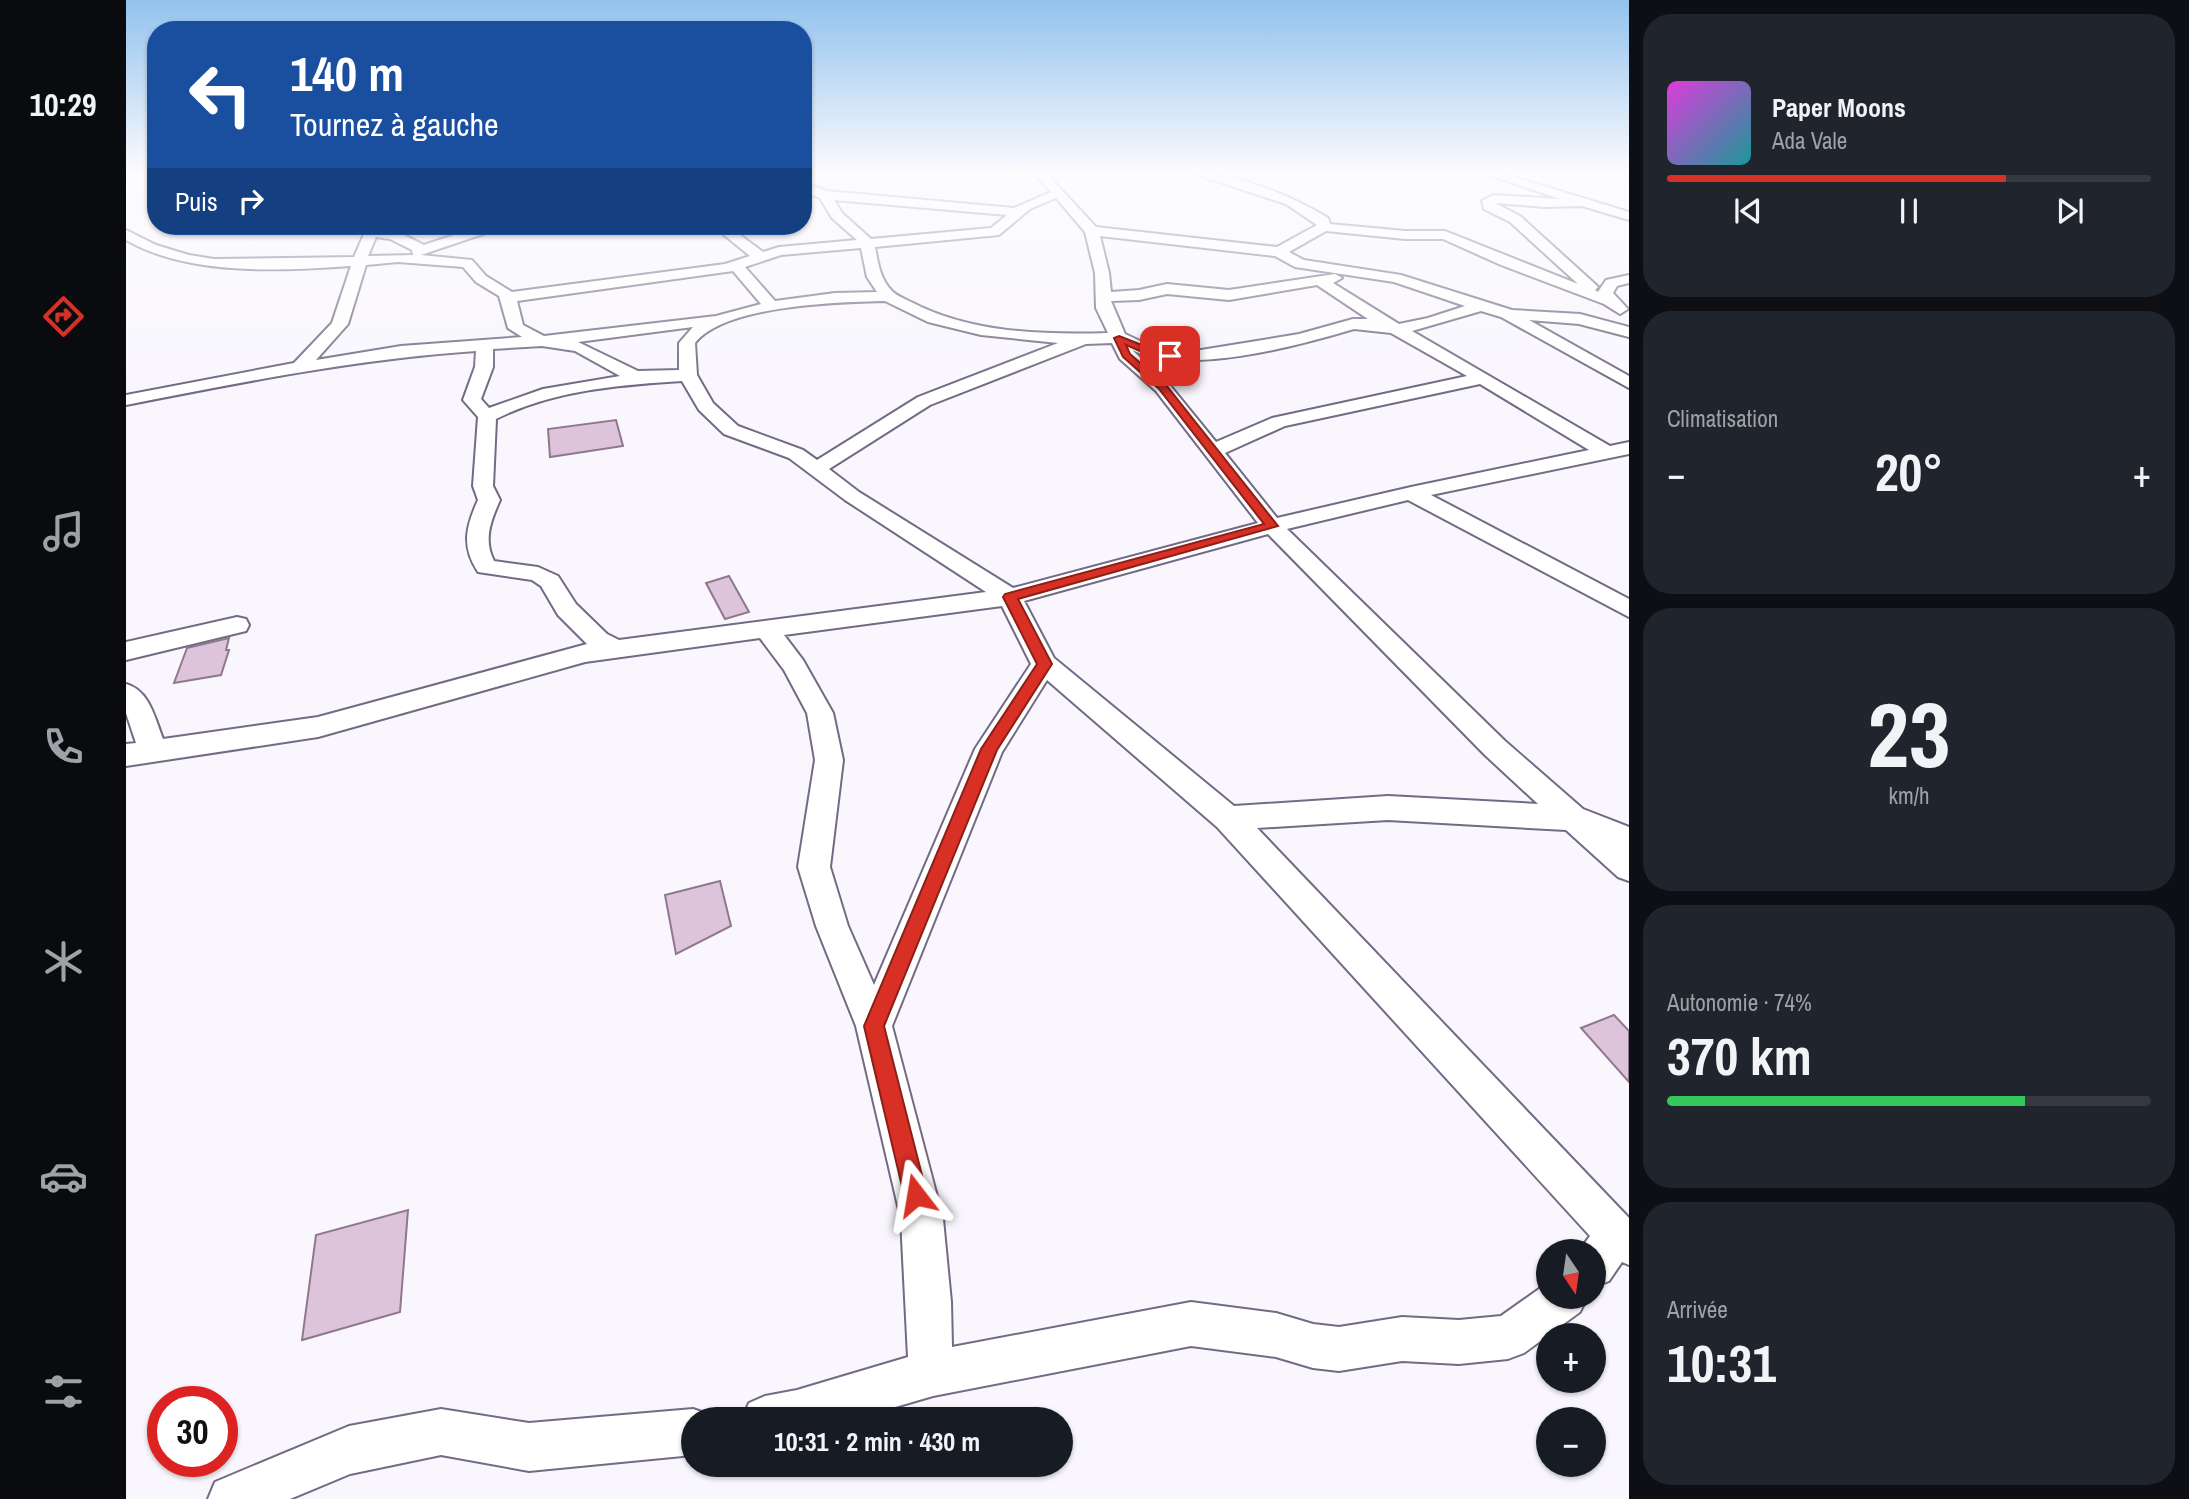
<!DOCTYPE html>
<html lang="fr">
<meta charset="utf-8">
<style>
:root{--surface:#171b24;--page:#20242c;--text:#f1f3f6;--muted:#9ea1a6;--line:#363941;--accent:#d93025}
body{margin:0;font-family:"Archivo Narrow",sans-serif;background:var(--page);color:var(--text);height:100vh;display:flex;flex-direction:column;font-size:26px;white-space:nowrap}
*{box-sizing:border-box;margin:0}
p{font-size:23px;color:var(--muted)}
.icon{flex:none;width:38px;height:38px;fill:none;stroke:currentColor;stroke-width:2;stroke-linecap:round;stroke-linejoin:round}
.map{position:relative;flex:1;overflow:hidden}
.side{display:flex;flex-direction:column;gap:14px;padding:14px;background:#0d0f14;width:560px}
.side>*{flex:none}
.guide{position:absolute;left:21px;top:21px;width:665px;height:214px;border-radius:28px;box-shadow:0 2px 5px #0004;background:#1a4fa0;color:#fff;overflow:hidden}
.needle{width:46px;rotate:167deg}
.tools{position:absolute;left:1410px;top:1239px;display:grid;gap:14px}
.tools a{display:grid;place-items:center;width:70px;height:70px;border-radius:50%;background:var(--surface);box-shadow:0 2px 5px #0004;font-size:35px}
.speed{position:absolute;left:21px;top:1386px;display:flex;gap:14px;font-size:35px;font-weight:700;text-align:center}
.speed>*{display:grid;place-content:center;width:91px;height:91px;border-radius:50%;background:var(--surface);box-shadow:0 2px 5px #0004;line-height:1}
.speed .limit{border:10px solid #d22;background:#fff;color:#111}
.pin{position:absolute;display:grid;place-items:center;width:60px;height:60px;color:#fff;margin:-30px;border-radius:14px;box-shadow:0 4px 10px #0006}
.me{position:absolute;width:77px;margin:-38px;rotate:346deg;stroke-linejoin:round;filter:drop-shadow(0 0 5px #0008)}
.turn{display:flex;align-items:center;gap:24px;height:147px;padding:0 28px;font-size:32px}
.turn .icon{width:91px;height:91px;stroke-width:2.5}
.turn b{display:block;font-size:49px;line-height:60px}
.then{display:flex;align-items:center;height:66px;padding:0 28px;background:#0003;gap:14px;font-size:26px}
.big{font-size:52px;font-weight:700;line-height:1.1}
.side .card{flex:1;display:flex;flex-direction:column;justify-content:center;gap:10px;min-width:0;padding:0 24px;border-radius:28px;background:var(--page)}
.side .dial{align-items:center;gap:0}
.dial b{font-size:91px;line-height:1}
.song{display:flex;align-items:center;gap:21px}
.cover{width:84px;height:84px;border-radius:10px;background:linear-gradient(135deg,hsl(300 70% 55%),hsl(180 70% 35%))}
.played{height:7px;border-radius:4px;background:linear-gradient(90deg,var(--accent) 70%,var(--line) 70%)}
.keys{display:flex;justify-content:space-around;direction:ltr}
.heat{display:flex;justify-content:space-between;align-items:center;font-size:38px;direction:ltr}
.charge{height:10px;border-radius:5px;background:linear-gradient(90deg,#34c759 74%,var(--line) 0)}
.trip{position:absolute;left:555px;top:1407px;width:392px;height:70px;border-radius:35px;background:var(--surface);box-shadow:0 2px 5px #0004;font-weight:700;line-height:70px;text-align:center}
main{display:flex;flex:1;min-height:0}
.menu{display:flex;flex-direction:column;width:126px;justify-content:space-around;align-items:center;background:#090b0e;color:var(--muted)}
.menu .icon{width:49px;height:49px}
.menu .current{color:var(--accent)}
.menu b{font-size:32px;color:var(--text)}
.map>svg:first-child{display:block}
.building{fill:#ddc4db;stroke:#8f788d;stroke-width:2}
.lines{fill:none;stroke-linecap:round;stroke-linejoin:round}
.minor-casing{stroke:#736a84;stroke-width:4}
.minor{fill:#fff;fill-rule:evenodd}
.route{fill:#d93025;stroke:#8d1f18;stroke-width:2}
</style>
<main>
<nav class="menu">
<b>10:29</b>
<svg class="icon current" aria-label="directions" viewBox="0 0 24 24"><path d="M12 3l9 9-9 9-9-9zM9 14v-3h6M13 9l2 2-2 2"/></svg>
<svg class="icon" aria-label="music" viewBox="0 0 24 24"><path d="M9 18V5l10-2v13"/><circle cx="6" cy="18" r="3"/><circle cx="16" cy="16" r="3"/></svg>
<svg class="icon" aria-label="phone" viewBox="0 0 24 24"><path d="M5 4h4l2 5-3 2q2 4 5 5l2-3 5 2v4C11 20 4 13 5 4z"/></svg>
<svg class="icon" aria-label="climate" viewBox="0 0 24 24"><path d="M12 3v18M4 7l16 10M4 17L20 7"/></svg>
<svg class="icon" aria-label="car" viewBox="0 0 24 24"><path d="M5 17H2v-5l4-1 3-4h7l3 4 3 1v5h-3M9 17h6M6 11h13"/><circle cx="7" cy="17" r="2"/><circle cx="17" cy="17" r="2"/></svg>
<svg class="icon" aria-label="filters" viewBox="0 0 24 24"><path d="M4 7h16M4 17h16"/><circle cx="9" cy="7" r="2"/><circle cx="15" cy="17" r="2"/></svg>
</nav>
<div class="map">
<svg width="1503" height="1499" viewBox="0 0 1503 1499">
<rect width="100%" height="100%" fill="#f9f7fd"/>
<!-- building -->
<path class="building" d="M 490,420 L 497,446 L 424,457 L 422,429 Z
M 603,576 L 623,612 L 599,619 L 580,583 Z
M 103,638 L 100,650 L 103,650 L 95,675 L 48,683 L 61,648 Z
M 594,881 L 605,926 L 550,954 L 539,895 Z
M 1488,1015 L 1503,1031 L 1503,1082 L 1455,1028 Z
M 282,1210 L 274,1312 L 176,1340 L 190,1235 Z"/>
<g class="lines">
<!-- minor casing -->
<g class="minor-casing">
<path id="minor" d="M 909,174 L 921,174 L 970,227 L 1151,247 L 1191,225 L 1160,204 L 1069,174 C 1112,173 1166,196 1202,218 L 1204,224 L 1279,231 L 1319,231 L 1452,284 L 1384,222 L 1358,209 L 1356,201 L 1367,195 L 1434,199 L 1360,174 L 1378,174 L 1503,212 L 1503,220 L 1456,206 L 1419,207 L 1369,203 L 1394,216 L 1469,284 L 1472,287 L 1469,290 L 1472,292 L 1480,280 L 1503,275 L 1503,283 L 1491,286 L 1487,293 L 1502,309 L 1494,314 L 1478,304 L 1375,265 L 1317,239 L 1279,239 L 1200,231 L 1163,252 L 1178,260 L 1275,275 L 1386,310 L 1454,314 L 1503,327 L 1503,337 L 1453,324 L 1403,320 L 1503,376 L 1503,388 L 1375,317 L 1355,311 L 1286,331 L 1484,446 L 1503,442 L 1503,454 L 1305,495 L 1503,599 L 1503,617 L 1282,500 L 1161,529 L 1379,741 L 1457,809 L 1503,827 L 1503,881 L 1492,877 L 1440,830 L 1262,820 L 1131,828 L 1503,1218 L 1503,1265 L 1496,1262 L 1483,1281 L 1468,1287 L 1468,1251 L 1453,1251 L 1464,1236 L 1091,827 L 921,680 L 876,752 L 766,1026 L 817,1219 L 825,1302 L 826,1347 L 1065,1302 L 1150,1313 L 1187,1324 L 1213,1327 L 1276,1317 L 1333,1320 L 1375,1316 L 1423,1282 L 1423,1297 L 1461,1297 L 1454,1312 L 1398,1353 L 1382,1359 L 1333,1364 L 1276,1361 L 1213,1371 L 1187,1368 L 1150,1357 L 1065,1346 L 807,1396 L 728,1419 L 616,1419 L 623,1403 L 639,1396 L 671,1390 L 782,1357 L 775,1219 L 730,1026 L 690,926 L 672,867 L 689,760 L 681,713 L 658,670 L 634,638 L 459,662 L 192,737 L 0,766 L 0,744 L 10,743 L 0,713 L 0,684 C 23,690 29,718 37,739 L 192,717 L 461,644 L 432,615 L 415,586 L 406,580 L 352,572 C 335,546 340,527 352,500 L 347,486 L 352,417 L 337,400 L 349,367 L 350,351 C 232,359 116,382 0,405 L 0,395 L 168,363 L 206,323 L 225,266 C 153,271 63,276 0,240 L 0,230 L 30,245 L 63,255 L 88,259 L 228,257 L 239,232 L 237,226 L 251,226 L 252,229 L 272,232 L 298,245 L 355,226 L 374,226 L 372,229 L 295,255 L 346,260 L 360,276 L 386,292 L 599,264 L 624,256 L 587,226 L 602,226 L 637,252 L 653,247 L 731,240 L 706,218 L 694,198 L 677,191 L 677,183 L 701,191 L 888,208 L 925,192 ZM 930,198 L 959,232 L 969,273 L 970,308 L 982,333 C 917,335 844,333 785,302 C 779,299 771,296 766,291 C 754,279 752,263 749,247 L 873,235 L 904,209 ZM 708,200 L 881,215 L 865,228 L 745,239 L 716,213 ZM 974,236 L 1149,256 L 1169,267 L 1268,282 L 1339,306 L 1302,318 L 1273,324 L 1207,283 L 1216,278 L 1209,274 L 1103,290 L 1041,284 L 1013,290 L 985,292 L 983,273 ZM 250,237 L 264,239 L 286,250 L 287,255 L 242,256 ZM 735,248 L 741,277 L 751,292 L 709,293 L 649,301 L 619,267 L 655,255 ZM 272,262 L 337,267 L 350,282 L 373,296 L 382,328 L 396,337 L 275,346 L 190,360 L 222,324 L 240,265 ZM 607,271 L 635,304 L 590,316 L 418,336 L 397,325 L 391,301 ZM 1191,285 L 1242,319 L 1227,319 L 1173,334 L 1075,350 L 1031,349 L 999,334 L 985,301 L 1013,300 L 1041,294 L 1103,300 ZM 759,301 L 802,322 L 855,335 L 932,343 L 792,397 L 691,460 L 677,450 L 612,426 L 587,403 L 571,375 L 569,343 C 599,305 713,302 759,301 ZM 567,327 L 553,343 L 553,370 L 512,371 L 452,342 ZM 1228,329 L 1265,333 L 1341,376 L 1146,418 L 1090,442 L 1042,383 L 1006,350 C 1061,376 1171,346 1228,329 ZM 986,343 L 994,359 L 1030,391 L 1132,523 L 887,588 L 733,492 L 703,469 L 804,405 L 960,344 ZM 416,346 L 449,351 L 494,376 L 417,389 L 363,408 L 355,399 L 367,367 L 367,349 ZM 556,381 L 573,410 L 598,434 L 663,458 L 719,500 L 860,592 L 493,640 L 481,634 L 450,604 L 432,576 L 412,567 L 368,561 C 357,540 365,520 374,500 L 367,486 L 370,419 C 427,390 494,385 556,381 ZM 1354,384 L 1463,450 L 1285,487 L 1151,518 L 1099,453 L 1159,426 ZM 1142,534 L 1359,755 L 1412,804 L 1262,796 L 1108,806 L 928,658 L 898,601 ZM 876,606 L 905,664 L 849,749 L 748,985 L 722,926 L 704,867 L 717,760 L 707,713 L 677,660 L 658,635 Z
M 1494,174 L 1503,174 L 1503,179 Z
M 111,617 L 120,619 L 123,625 L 120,631 L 0,660 L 0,642 Z
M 315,1409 L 403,1423 L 567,1409 L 584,1415 L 585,1419 L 567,1419 L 567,1455 L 403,1471 L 315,1455 L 224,1474 L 164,1499 L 82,1499 L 89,1482 L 223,1426 Z"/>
</g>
<!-- minor -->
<use href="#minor" class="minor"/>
</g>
<!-- sky -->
<linearGradient id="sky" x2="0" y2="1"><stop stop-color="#92c2ed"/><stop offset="0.45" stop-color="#fcfbfe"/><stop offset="1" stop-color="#fcfbfe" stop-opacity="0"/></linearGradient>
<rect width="1503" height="384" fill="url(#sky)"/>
<!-- route -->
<path class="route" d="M 993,336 L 1031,351 L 1048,354 L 1048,359 C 1031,360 1016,352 1000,345 L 1004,354 L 1040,385 L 1152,526 L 892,599 L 926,664 L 871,750 L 758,1026 L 801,1195 L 798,1203 L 790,1206 L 782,1203 L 778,1195 L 738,1026 L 855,749 L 911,664 L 877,597 L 879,594 L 1138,524 L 1033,389 L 997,357 L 988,338 Z"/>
</svg>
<div class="tools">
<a><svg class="needle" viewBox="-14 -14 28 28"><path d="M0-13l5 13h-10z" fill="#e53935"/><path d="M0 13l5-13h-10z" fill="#9ea1a6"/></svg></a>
<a>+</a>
<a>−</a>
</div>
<div class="speed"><div class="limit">30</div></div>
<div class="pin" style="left:1044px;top:356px;background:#d93025"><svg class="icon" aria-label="arrive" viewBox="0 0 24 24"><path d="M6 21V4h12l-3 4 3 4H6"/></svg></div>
<svg class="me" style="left:790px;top:1195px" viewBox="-20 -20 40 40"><path d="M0-17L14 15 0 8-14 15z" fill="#d93025" stroke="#fff" stroke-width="4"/></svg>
<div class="trip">10:31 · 2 min · 430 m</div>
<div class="guide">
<div class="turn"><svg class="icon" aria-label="left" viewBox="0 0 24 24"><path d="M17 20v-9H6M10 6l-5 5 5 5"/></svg><div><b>140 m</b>Tournez à gauche</div></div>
<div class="then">Puis<svg class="icon" aria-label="right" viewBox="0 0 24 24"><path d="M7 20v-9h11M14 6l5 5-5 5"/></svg></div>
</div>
</div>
<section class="side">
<div class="card">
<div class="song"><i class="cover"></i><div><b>Paper Moons</b><p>Ada Vale</p></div></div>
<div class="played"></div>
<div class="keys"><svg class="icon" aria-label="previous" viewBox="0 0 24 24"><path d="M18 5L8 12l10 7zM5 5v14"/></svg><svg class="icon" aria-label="pause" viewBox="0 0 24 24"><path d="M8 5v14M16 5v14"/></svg><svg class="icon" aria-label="next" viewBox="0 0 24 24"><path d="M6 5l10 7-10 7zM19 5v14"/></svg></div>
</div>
<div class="card"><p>Climatisation</p>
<div class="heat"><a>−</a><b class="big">20°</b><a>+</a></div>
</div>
<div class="card dial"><b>23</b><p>km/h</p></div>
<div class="card"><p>Autonomie · 74%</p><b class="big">370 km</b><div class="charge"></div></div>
<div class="card"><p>Arrivée</p><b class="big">10:31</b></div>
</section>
</main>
